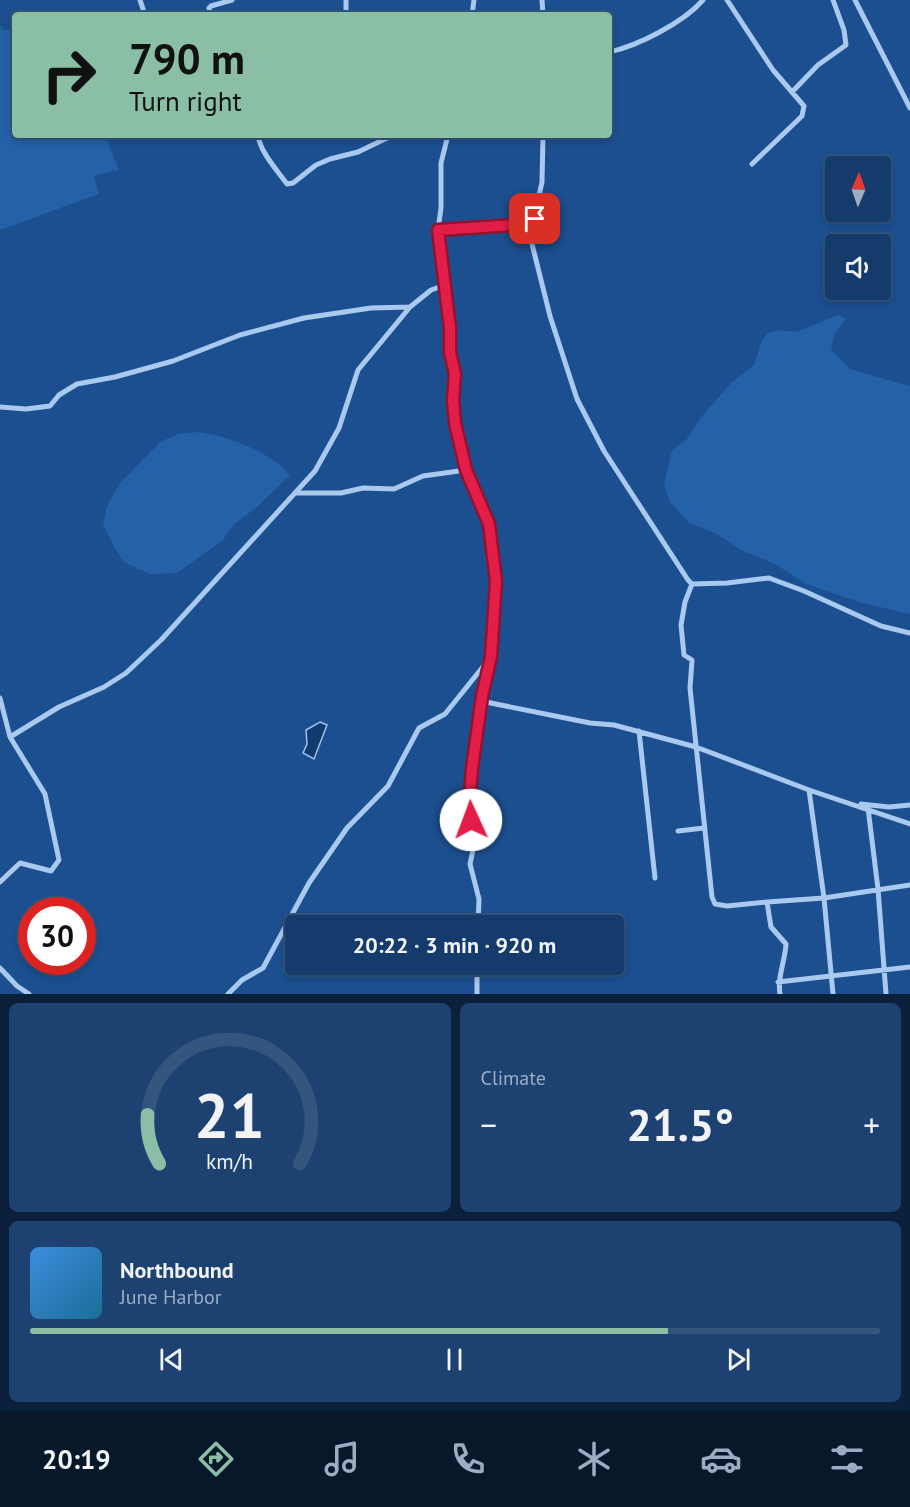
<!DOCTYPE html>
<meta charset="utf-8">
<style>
:root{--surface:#143b6b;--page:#1d4271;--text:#f1f3f6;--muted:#9dadc1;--line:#33557e;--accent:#8abfa5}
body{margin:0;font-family:"PT Sans",sans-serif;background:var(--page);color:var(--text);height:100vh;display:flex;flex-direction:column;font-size:22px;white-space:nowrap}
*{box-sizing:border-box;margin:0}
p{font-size:20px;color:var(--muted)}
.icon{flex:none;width:33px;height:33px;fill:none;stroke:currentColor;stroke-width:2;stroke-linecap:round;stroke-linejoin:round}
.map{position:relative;height:994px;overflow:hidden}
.panel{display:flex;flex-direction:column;gap:9px;padding:9px;background:#0b203b;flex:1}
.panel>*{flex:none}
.hud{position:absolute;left:12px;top:12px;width:600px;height:126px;border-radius:6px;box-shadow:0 3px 9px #0003,0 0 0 2px var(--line);background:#8abfa5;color:#111;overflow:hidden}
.needle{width:39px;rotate:2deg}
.tools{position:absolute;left:825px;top:156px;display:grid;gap:12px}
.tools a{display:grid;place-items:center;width:66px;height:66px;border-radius:6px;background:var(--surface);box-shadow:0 3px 9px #0003,0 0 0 2px var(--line);font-size:30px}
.speed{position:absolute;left:18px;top:897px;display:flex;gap:12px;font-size:30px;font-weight:700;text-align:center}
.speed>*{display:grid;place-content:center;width:78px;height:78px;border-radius:50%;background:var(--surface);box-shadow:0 3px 9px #0003,0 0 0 2px var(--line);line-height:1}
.speed .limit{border:9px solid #d22;background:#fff;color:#111}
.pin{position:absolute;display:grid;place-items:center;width:51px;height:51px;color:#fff;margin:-26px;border-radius:12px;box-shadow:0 3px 9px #0006}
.me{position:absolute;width:66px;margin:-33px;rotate:358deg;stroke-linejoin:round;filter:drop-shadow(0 0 4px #0008)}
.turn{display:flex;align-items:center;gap:21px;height:126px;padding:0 18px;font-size:27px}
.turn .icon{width:78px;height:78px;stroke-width:2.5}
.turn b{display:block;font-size:42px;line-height:51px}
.big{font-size:45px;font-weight:800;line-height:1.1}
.panel .card{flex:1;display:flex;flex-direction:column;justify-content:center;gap:9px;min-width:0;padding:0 21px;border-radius:9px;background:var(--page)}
.panel .dial{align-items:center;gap:0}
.dial svg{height:156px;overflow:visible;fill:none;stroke:var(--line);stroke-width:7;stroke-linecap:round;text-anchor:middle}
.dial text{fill:var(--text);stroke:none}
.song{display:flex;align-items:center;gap:18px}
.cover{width:72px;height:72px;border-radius:9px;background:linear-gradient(135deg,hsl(210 70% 55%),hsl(200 70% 35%))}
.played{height:6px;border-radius:3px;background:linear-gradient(90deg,var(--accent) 75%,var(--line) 75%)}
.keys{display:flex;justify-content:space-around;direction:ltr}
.heat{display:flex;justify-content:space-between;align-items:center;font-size:33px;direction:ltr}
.panel .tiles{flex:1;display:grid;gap:9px;grid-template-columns:1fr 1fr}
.card:last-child{grid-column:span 2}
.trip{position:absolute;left:285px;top:915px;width:339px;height:60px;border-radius:6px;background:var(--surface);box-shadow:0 3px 9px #0003,0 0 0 2px var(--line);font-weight:800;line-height:60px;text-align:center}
.menu{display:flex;height:96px;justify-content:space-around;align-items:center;background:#08182b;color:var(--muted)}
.menu .icon{width:42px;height:42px}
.menu .current{color:var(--accent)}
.menu b{font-size:27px;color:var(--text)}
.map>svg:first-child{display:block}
.green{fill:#2461a8}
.water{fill:#123a6d;stroke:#9cc4f0;stroke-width:1.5}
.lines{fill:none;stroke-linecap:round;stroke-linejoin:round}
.street{stroke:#a9c9ee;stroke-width:5}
.route-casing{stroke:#92132f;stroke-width:15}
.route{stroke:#e11d48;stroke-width:10}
</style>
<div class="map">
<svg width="910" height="994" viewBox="0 0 910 994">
<rect width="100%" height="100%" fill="#1b4f8f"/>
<!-- green -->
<path class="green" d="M 0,26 L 2,30 L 15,30 L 15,135 L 105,135 L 119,170 L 94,176 L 99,194 L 0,230 Z
M 838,315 L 846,319 L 835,333 L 831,350 L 850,369 L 910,386 L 910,614 L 862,603 L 806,584 L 775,564 L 741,550 L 717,534 L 689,523 L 670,502 L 664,485 L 672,450 L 687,439 L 702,416 L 732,382 L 754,365 L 762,340 L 768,333 L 777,330 L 796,332 Z
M 196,432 C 227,435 269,451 290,475 L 256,508 L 234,524 L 223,540 L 177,573 L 150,574 L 125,563 L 115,549 L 103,524 L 107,506 L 121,482 L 160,442 L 178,434 Z"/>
<!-- water -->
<path class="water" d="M 320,722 L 327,725 L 314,759 L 303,753 L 307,744 L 306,730 Z"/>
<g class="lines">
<!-- street -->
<path class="street" d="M 140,0 L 145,15
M 542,0 L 543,15
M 727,0 L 773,70 L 804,106 L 802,116 L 752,164
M 855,0 L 910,108
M 210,15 L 209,8 L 211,6 L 232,0
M 346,15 L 346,0
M 472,15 L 474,0
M 609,52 C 638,46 684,22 703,0
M 792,92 L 818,65 L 846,45 L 844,30 L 833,0
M 258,135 C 260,152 277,170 287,184 L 293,183 L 316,165 L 330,159 L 358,152 L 387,138 L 405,135
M 448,135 L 441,163 L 441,208 L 438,230 L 450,328 L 450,352 L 455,374 L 453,400 L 455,422 L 466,470 L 489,524 L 496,581 L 491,657 L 481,701 L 472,769 L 469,806 L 473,850 L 470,864 L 479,899 L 478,926
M 533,223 L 532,244 L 550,316 L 577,399 L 604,451 L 688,580 L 692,584 L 727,583 L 769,578 L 804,591 L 881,626 L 910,633
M 438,230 L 512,226 L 533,223 L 542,182 L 543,135
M 0,407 L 26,409 L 50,406 L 59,395 L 77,384 L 115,377 L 173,361 L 240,335 L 304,318 L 371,308 L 410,307
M 295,493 L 341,493 L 363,488 L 394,489 L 423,476 L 466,470
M 692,584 L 685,602 L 681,625 L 684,655 L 692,660 L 690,688 L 712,897 L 715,904 L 727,906 L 767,902 L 771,927 L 786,944 C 785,962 777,977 780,994
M 0,698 L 10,737 L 45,794 L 59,860 L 51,871 L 20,863 L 0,882
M 481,701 L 590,723 L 614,725 L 696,747 L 809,790 L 910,824
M 639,731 L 655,878
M 10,737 L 59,707 L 104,687 L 126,673 L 161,640 L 315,471 L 339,428 L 358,370 L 410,307 L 431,290 L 445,285
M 809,790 L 824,898 L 833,994
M 861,804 L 889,807 L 910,805
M 868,808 L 878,889 L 886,994
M 678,831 L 704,828
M 767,902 L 824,898 L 910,885
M 477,964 L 477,994
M 0,968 L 17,986 L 29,994
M 778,982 L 910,967
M 228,994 L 242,980 L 263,968 L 309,883 L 347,828 L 388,786 L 419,728 L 445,714 L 490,658"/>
</g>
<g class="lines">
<!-- route casing -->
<g class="route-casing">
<path id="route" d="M 471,820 L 469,806 L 472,769 L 482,696 L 491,657 L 496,581 L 489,524 L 466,470 L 455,423 L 453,400 L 455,374 L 450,352 L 450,328 L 438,230 L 529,224 L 533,223 L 535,219"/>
</g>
<!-- route -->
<use href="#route" class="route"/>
</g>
</svg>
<div class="tools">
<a><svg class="needle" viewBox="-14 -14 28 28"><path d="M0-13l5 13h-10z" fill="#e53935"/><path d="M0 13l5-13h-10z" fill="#9dadc1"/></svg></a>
<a><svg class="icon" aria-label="sound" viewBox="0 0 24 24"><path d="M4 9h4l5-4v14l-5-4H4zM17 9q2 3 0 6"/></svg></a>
</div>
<div class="speed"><div class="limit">30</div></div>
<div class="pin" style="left:535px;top:219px;background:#d93025"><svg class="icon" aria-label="arrive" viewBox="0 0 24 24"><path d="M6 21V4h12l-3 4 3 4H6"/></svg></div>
<svg class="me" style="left:471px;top:820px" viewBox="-20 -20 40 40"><circle r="19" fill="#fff"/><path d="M0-13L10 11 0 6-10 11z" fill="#e11d48"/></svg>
<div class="trip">20:22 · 3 min · 920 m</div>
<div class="hud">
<div class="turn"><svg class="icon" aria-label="right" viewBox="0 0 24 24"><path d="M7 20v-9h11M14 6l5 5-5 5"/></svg><div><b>790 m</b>Turn right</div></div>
</div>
</div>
<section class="panel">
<div class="tiles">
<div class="card dial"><svg viewBox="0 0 100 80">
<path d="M14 69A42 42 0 1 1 86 69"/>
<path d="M14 69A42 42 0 0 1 8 44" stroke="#8abfa5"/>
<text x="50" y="56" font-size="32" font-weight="700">21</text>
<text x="50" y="72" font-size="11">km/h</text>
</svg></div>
<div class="card"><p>Climate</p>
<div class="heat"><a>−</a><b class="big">21.5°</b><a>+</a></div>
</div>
<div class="card">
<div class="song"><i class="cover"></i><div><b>Northbound</b><p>June Harbor</p></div></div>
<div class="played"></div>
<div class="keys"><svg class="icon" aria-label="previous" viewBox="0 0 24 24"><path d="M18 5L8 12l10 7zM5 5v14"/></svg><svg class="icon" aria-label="pause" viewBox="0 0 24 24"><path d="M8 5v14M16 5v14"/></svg><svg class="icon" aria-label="next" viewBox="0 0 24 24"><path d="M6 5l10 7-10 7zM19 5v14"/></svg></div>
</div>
</div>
</section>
<nav class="menu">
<b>20:19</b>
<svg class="icon current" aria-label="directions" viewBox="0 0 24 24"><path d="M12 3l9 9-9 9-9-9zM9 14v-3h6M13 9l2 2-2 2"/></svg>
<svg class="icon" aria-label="music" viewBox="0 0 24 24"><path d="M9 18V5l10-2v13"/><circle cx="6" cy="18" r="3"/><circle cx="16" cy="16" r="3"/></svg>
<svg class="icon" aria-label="phone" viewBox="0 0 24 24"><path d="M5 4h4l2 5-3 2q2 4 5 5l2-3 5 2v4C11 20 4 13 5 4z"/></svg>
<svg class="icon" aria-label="climate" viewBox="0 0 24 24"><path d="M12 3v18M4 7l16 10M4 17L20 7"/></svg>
<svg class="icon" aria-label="car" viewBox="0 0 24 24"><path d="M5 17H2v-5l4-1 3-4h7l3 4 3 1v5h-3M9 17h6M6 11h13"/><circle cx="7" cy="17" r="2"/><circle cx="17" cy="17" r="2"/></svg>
<svg class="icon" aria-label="filters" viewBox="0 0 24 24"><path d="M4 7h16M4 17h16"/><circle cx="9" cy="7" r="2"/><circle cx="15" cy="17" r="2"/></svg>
</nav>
